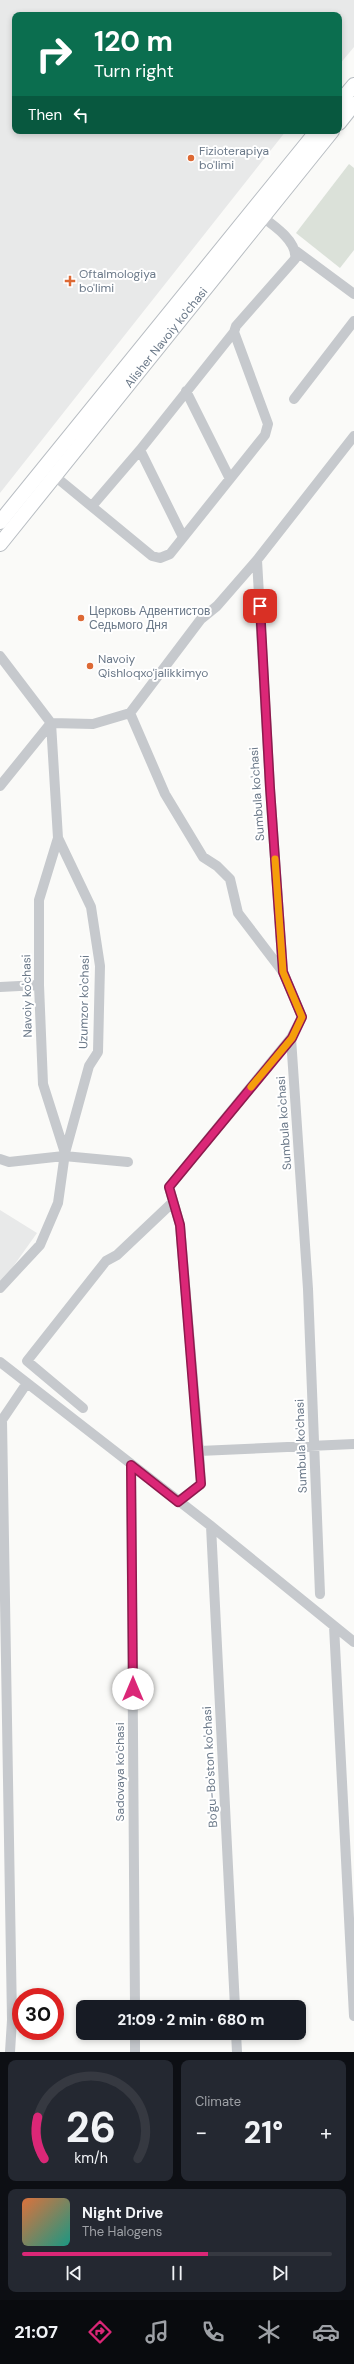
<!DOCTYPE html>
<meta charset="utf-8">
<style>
:root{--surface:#171b24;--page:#242831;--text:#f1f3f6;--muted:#9ea1a6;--line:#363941;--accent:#db2777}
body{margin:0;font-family:"DM Sans",sans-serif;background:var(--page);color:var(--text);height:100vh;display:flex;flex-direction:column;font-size:15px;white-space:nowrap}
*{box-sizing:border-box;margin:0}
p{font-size:13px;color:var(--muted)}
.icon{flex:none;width:22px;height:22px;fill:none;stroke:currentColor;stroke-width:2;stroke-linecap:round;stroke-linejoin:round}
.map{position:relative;height:2052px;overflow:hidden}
.sheet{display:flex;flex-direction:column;gap:8px;padding:8px;background:#0d0f14;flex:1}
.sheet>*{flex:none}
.hud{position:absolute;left:12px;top:12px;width:330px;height:122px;border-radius:8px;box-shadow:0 2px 6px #0003;background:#0b6e4f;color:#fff;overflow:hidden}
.speed{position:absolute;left:12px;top:1988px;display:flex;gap:8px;font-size:20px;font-weight:700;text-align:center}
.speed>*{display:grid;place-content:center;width:52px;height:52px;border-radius:50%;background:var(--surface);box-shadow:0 2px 6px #0003;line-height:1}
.speed .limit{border:6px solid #d22;background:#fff;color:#111}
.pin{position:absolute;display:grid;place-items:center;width:34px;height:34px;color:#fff;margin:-17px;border-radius:8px;box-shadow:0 2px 6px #0006}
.me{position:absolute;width:44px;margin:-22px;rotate:0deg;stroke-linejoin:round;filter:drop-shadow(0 0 3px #0008)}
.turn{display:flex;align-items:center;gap:14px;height:84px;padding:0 16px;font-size:18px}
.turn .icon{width:52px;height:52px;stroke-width:2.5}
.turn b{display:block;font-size:28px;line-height:34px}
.then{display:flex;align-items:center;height:38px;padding:0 16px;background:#0003;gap:8px;font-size:15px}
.big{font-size:30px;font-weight:800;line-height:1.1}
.sheet .tile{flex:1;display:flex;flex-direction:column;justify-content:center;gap:6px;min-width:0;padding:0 14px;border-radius:8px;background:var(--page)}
.sheet .dial{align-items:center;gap:0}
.dial svg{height:104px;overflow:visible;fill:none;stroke:var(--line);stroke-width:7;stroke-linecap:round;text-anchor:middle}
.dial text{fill:var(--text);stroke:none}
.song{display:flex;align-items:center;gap:12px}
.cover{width:48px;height:48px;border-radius:6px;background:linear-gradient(135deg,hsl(20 70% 55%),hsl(170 70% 35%))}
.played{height:4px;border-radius:2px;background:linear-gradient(90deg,var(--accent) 60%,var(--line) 60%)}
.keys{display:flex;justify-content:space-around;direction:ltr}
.heat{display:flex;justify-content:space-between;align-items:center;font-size:22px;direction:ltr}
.sheet .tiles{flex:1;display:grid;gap:8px;grid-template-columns:1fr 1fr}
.tile:last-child{grid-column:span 2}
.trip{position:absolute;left:76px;top:2000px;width:230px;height:40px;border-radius:8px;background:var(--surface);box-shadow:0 2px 6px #0003;font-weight:800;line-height:40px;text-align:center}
.tab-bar{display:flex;height:64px;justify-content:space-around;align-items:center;background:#090b0e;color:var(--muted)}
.tab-bar .icon{width:28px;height:28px}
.tab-bar .selected{color:var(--accent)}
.tab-bar b{font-size:18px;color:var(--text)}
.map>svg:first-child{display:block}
.built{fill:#e8e9e9}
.green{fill:#dbe1d9}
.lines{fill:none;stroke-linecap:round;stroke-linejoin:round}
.secondary-casing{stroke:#b8bdc2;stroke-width:16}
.street{stroke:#c6c9cd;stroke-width:10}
.secondary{stroke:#fff;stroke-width:14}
.route-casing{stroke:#8e194d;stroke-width:10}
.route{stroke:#db2777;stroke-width:7}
.slow{stroke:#f59e0b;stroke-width:7}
.poi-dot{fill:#dd6934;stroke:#fff;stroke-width:1.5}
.labels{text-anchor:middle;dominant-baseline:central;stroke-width:4;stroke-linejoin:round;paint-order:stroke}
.poi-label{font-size:12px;fill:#6a7888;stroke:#fff;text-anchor:start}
.street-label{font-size:12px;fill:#6a7888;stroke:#fff}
</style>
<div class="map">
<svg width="354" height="2052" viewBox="0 0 354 2052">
<rect width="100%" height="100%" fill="#fafaf8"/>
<!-- built -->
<path class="built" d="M 0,0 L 354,0 L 354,47 L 339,65 L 339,15 L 15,15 L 15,131 L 286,131 L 0,493 Z
M 0,1210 L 37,1233 L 0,1285 Z"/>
<!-- green -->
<path class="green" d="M 349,164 L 354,168 L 354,250 L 340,268 L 296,233 Z"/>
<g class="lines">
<!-- secondary casing -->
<g class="secondary-casing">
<g id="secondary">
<path d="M 339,103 L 354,85"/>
<path d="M 339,123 L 354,104"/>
<path d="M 0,522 L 317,131"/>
<path id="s1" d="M 0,544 L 332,131"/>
</g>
</g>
<!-- street -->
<path class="street" d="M 296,251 L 354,294
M 186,391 L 230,479
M 294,399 L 354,321
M 140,450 L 183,537
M 51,473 L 152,556 L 160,558 L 170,554 L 265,435 L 268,424 L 234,332 L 236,326 L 295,259 C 298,241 272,224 258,214
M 92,506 L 140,450 L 234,332
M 257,560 L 270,788 L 283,972 L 302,1017 L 291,1038 L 308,1289 L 320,1594
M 0,656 L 51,723 L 93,724 L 130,713 L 201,619 L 217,606 L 257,560 L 354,436
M 130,713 L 165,794 L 203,857 L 217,866 L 230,879 L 238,913 L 283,972
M 0,786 L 51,723
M 58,838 L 39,900 L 39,985 L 43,1084 L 65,1153
M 0,987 L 39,985
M 0,1159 L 9,1162 L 64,1156 L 128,1162
M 0,1288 L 40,1245 L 58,1203 L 65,1153 L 89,1066 L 98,1052 L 100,966 L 91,907 L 58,838 L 51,723
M 0,1362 L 211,1526 L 354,1642
M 83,1408 L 27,1361 L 106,1261 L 117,1255 L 173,1202
M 199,1451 L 180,1225 L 169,1187 L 291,1038
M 131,1465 L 135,2007
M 178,1502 L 201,1484 L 199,1451 L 354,1444
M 211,1526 L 235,2007
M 334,1626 L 354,2016
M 135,2033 L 135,2052
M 236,2033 L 237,2052
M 10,2052 L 12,2020 L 2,1420 L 27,1383"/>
<!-- secondary -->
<use href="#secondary" class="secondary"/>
</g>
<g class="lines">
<!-- route casing -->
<g class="route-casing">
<path id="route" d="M 133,1689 L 131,1465 L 178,1502 L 201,1484 L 180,1225 L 169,1187 L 292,1038 L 302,1017 L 283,972 L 270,788 L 260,606"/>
</g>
<!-- route -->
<use href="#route" class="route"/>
<!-- slow -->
<path class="slow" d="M 251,1087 L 292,1038 L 302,1017 L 283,972 L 275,859"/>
</g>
<!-- markers -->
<g class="poi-dot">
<circle cx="191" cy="158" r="4"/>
<path d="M68 275h4v4h4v4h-4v4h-4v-4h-4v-4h4z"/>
<circle cx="81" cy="618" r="4"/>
<circle cx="90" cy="666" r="4"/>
</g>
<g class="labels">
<!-- poi labels -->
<g class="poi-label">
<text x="199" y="151">Fizioterapiya<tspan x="199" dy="14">bo'limi</tspan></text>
<text x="79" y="274">Oftalmologiya<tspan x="79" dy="14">bo'limi</tspan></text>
<text x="89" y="611">Церковь Адвентистов<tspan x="89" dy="14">Седьмого Дня</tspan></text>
<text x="98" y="659">Navoiy<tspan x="98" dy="14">Qishloqxo'jalikkimyo</tspan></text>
</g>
<!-- street labels -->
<g class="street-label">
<text stroke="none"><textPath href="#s1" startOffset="265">Alisher Navoiy ko'chasi</textPath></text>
<text transform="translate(257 794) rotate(-94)">Sumbula ko'chasi</text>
<text transform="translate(27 996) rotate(-91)">Navoiy ko'chasi</text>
<text transform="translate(84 1002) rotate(-89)">Uzumzor ko'chasi</text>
<text transform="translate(284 1123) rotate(-94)">Sumbula ko'chasi</text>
<text transform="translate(301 1446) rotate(-92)">Sumbula ko'chasi</text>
<text transform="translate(210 1767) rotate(-93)">Bo'gu-Bo'ston ko'chasi</text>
<text transform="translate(120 1772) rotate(-90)">Sadovaya ko'chasi</text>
</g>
</g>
</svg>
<div class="speed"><div class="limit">30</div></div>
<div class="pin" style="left:260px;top:606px;background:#d93025"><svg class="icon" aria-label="arrive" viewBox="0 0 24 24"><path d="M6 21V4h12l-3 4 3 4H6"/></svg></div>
<svg class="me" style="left:133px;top:1689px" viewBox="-20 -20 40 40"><circle r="19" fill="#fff"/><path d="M0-13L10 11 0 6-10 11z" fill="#db2777"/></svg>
<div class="trip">21:09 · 2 min · 680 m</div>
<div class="hud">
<div class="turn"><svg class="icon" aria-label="right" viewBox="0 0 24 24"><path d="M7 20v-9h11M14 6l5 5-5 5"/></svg><div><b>120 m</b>Turn right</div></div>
<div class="then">Then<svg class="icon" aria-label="left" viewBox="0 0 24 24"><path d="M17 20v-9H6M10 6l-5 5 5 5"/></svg></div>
</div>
</div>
<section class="sheet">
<div class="tiles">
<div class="tile dial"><svg viewBox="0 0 100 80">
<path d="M14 69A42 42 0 1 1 86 69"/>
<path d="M14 69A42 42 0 0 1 9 37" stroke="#db2777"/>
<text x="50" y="56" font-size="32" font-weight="700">26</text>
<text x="50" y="72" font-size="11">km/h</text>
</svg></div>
<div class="tile"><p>Climate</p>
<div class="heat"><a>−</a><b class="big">21°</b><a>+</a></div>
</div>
<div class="tile">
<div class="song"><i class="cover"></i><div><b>Night Drive</b><p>The Halogens</p></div></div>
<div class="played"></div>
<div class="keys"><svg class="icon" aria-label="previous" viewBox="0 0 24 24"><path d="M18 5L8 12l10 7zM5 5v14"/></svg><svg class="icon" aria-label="pause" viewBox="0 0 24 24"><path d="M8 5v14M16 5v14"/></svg><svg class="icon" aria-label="next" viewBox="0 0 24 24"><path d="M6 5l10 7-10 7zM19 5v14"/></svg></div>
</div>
</div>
</section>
<nav class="tab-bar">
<b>21:07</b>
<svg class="icon selected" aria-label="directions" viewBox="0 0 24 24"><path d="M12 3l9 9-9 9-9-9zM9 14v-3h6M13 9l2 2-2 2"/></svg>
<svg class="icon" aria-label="music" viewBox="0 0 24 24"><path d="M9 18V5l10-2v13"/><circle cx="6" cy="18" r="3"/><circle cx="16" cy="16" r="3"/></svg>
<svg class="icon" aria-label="phone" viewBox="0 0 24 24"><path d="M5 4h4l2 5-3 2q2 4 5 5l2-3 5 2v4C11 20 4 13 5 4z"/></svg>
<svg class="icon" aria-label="climate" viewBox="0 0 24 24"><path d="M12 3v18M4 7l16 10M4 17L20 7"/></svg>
<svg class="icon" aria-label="car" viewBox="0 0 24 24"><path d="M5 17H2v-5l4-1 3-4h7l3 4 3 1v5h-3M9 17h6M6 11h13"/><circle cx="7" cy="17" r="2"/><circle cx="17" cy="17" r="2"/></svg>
</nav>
